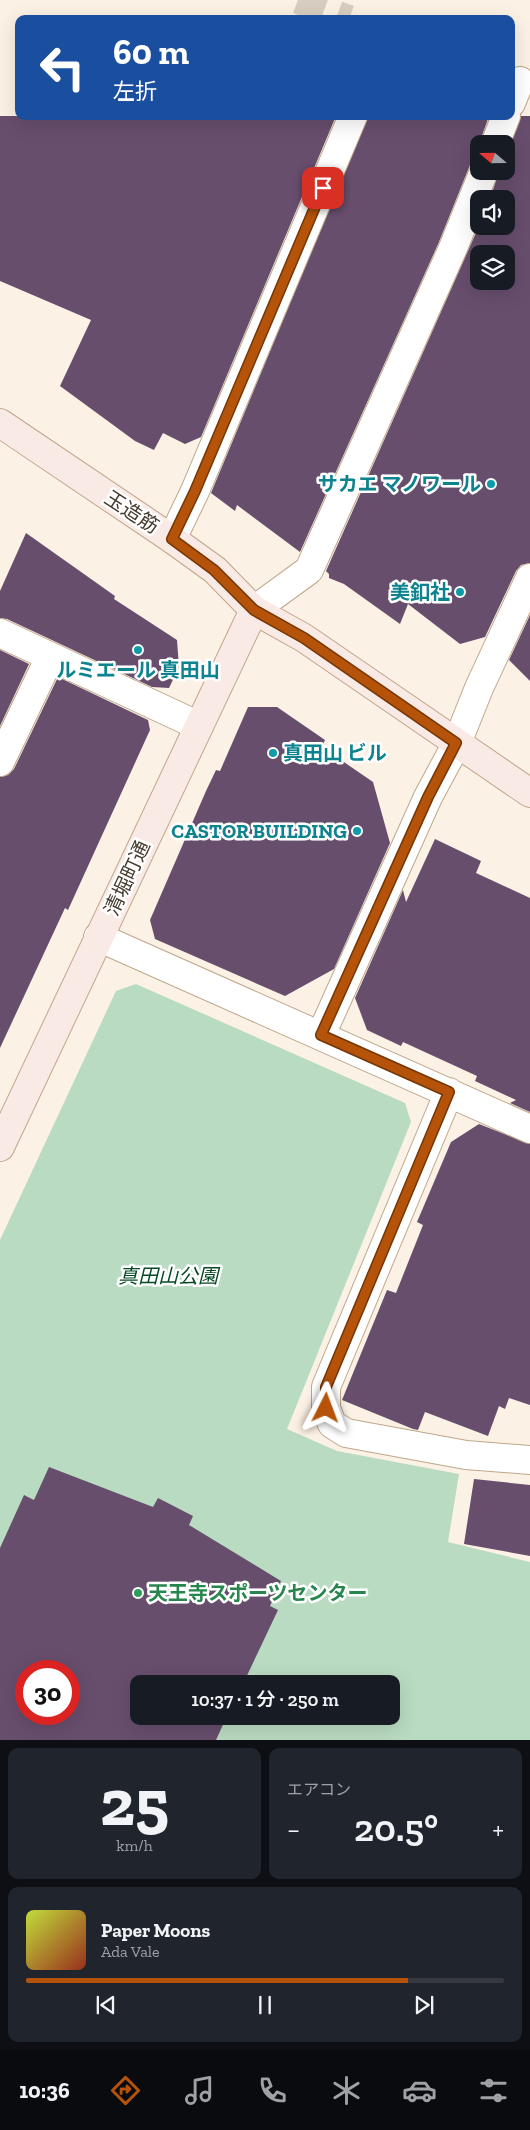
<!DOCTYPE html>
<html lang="ja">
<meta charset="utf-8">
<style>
:root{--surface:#171b24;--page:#20242c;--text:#f1f3f6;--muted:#9ea1a6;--line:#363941;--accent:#b45309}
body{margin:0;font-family:"Zilla Slab","Noto Sans JP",serif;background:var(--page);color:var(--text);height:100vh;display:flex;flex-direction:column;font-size:19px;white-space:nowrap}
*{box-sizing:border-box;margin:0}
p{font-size:16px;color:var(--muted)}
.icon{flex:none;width:28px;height:28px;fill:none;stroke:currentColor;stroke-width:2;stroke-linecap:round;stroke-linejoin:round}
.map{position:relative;height:1740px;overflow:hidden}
.sheet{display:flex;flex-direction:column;gap:8px;padding:8px;background:#0d0f14;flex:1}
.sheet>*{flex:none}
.banner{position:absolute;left:15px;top:15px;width:500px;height:105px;border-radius:10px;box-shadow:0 5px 20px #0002;background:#1a4fa0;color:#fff;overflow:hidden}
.needle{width:32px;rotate:290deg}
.controls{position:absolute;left:470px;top:135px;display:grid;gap:10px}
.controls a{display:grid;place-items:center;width:45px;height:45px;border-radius:10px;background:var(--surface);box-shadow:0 5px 20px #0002;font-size:25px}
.speed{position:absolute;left:15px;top:1660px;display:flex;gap:10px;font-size:25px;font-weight:700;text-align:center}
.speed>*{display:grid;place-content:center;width:65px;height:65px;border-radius:50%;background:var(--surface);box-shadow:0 5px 20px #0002;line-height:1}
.speed .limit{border:8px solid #d22;background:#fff;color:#111}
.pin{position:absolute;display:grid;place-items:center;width:42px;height:42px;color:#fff;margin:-21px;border-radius:10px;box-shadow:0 2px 8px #0006}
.me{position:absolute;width:55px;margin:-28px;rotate:3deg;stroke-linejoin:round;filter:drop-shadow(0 0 4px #0008)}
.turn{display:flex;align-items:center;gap:18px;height:105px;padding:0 15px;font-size:22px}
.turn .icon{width:65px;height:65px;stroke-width:2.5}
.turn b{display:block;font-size:35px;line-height:42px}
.big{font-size:38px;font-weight:600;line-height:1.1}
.sheet .tile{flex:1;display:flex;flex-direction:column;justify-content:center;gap:8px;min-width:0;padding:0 18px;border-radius:10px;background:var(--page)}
.sheet .dial{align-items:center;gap:0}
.dial b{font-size:65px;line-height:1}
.song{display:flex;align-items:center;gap:15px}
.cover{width:60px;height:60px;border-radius:8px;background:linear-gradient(135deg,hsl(70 70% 55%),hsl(10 70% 35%))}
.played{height:5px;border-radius:2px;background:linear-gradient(90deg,var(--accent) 80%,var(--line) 80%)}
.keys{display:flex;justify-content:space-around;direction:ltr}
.heat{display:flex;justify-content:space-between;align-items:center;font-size:28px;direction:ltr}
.sheet .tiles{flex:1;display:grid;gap:8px;grid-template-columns:1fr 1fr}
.tile:last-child{grid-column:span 2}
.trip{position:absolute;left:130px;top:1675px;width:270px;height:50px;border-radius:10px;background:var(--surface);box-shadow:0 5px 20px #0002;font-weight:600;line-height:50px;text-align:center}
.dock{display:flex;height:80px;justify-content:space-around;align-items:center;background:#090b0e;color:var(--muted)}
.dock .icon{width:35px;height:35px}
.dock .active{color:var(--accent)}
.dock b{font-size:22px;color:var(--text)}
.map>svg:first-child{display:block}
.green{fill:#b9dbc1;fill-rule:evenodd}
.building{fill:#674e6d;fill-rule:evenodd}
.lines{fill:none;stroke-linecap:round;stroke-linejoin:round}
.street-tunnel{stroke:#d7cdc0;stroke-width:28;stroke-dasharray:28 14;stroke-linecap:butt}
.street-casing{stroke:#bfa78a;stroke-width:30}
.secondary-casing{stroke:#bfa78a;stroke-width:30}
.street{stroke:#fff;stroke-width:28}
.secondary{stroke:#faeae5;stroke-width:28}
.route-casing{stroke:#753606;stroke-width:12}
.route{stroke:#b45309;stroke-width:9}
.culture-dot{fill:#0f9aa8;stroke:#fff;stroke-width:2}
.leisure-dot{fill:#2e9e5b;stroke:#fff;stroke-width:2}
.labels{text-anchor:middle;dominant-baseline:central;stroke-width:5;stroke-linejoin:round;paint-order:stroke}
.culture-label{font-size:20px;font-weight:bold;fill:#0d838f;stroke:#fff;text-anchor:end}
.street-label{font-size:20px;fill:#453b2e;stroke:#fff}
.park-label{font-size:20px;font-style:italic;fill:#064924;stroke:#fff}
.leisure-label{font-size:20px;font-weight:bold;fill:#27864d;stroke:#fff;text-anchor:start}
</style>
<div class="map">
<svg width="530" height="1740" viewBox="0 0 530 1740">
<rect width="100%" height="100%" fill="#fcf1e5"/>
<!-- green -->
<path class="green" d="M 136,984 L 405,1103 L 411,1122 L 287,1429 L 337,1451 L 459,1474 L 448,1542 L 530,1562 L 530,1740 L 0,1740 L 0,1240 L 116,991 ZM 26,1671 L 69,1671 L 69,1714 L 26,1714 ZM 139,1684 L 391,1684 L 391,1716 L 139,1716 Z"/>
<!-- building -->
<path class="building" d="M 0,116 L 336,116 L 201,437 L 185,444 L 163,433 L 154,450 L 135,441 L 60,386 L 91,320 L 0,281 Z
M 368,116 L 489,116 L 479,144 L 479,157 L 470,165 L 439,242 L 300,552 L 237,505 L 235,511 L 211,493 Z
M 521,116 L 530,116 L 530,563 L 521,565 L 516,571 L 485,637 L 460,644 L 408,604 L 400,624 L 344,584 L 329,578 L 329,574 L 326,571 L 479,226 L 506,226 L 506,199 L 490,199 L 499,171 L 506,171 L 506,154 ZM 479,254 L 506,254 L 506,281 L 479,281 Z
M 26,533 L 115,596 L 114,599 L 177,640 L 179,667 L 169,688 L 152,687 L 7,619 L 0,618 L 0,591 Z
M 530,615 L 530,681 L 509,660 Z
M 0,650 L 29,664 L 0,726 Z
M 58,677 L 148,720 L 150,730 L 68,910 L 65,908 L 0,1048 L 0,777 L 8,775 L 14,769 Z
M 248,707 L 277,707 L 325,740 L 322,747 L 373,782 L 390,843 L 334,969 L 285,996 L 155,939 L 150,920 L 206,791 L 216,770 L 220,771 Z
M 435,839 L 481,861 L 476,873 L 530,898 L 530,1112 L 510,1103 L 516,1100 L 475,1081 L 477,1076 L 403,1042 L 401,1046 L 367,1030 L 355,998 L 403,890 L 406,902 Z
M 479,1124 L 530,1144 L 530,1405 L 509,1398 L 505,1409 L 499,1406 L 488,1436 L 425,1412 L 418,1430 L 413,1429 L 342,1400 L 387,1290 L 396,1293 L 423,1225 L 417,1222 L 451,1142 Z
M 49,1467 L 153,1507 L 158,1498 L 193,1516 L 189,1525 L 281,1581 L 270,1606 L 278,1610 L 243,1684 L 139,1684 L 139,1716 L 227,1716 L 216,1740 L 0,1740 L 0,1548 L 24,1495 L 34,1500 ZM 26,1671 L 69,1671 L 69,1714 L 26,1714 Z
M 474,1479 L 530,1485 L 530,1556 L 464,1544 Z"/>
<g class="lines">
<!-- street-tunnel -->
<path class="street-tunnel" d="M 298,0 L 349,19"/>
<!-- street casing -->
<g class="street-casing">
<path id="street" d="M 511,103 L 520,81
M 495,144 L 506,116
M 172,539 L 195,491 L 353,116
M 254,610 L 309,570 L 453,248 L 484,171
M 0,633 L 199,726
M 0,762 L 50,657
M 98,937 L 530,1129
M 321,1035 L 428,797 L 457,743 L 479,688 L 530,578
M 449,1092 L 326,1387 L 326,1408 L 332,1424 L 346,1433 L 466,1455 L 530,1460"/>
</g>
<!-- secondary casing -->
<g class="secondary-casing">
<path id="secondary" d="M 0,423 L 172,539 L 215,570 L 254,610 L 304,638 L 530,793
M 0,1147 L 254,610"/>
</g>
<!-- street -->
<use href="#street" class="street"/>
<!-- secondary -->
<use href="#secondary" class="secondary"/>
</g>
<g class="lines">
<!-- route casing -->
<g class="route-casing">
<path id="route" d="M 323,188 L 195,491 L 172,539 L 214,570 L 254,610 L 304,638 L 456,743 L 428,797 L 321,1035 L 449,1092 L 326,1387 L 326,1408"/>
</g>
<!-- route -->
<use href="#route" class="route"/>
</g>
<!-- markers -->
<g class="culture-dot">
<circle cx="491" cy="484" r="5"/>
<circle cx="460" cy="592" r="5"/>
<circle cx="138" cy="650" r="5"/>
<circle cx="273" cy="753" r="5"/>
<circle cx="357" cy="831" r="5"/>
</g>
<circle class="leisure-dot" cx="138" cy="1593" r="5"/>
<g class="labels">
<!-- culture labels -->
<g class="culture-label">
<text x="481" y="484">サカエ マノワール</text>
<text x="450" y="592">美釦社</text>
<text x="138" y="670" text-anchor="middle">ルミエール 真田山</text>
<text x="283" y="753" text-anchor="start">真田山 ビル</text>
<text x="347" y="831">CASTOR BUILDING</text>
</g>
<!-- street labels -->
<g class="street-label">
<text transform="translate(132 512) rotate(33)">玉造筋</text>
<text transform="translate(127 878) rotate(-65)">清堀町通</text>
</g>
<!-- park labels -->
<g class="park-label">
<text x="168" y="1276">真田山公園</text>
</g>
<!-- leisure labels -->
<g class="leisure-label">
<text x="148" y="1593">天王寺スポーツセンター</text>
</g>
</g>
</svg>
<div class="controls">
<a><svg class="needle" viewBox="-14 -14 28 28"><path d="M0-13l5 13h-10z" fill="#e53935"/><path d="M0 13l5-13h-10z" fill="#9ea1a6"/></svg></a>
<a><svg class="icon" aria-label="sound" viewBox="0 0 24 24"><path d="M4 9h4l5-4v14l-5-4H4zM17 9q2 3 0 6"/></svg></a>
<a><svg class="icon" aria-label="layers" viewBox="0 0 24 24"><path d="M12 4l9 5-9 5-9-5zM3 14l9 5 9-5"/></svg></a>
</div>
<div class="speed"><div class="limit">30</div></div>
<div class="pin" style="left:323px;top:188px;background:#d93025"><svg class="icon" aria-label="arrive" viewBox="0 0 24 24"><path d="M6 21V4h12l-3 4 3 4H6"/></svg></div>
<svg class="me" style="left:326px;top:1408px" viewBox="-20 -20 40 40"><path d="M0-17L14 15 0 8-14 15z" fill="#b45309" stroke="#fff" stroke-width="4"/></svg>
<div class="trip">10:37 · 1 分 · 250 m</div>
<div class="banner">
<div class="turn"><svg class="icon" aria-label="left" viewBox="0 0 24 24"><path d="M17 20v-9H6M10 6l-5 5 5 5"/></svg><div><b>60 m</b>左折</div></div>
</div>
</div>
<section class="sheet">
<div class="tiles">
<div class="tile dial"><b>25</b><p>km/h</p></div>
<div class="tile"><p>エアコン</p>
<div class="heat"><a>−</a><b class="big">20.5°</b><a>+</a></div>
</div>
<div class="tile">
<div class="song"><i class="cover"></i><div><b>Paper Moons</b><p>Ada Vale</p></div></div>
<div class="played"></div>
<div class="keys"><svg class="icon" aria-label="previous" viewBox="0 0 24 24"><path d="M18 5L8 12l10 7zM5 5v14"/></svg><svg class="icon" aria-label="pause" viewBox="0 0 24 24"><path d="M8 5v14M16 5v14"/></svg><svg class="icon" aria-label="next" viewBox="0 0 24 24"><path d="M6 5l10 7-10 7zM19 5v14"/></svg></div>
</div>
</div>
</section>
<nav class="dock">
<b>10:36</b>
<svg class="icon active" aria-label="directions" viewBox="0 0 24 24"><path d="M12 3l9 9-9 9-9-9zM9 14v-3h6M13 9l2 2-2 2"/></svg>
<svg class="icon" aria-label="music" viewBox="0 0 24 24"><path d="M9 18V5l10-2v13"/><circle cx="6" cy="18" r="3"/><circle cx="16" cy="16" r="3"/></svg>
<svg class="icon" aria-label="phone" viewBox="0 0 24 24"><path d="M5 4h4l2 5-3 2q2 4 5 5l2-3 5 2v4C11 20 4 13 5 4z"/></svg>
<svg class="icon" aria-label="climate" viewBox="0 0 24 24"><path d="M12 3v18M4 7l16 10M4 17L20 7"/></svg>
<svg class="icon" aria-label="car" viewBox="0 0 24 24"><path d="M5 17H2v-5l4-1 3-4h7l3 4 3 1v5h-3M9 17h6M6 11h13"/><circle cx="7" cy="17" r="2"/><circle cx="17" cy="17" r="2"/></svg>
<svg class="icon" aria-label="filters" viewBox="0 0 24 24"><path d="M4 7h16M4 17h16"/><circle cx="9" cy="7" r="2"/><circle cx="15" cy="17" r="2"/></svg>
</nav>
